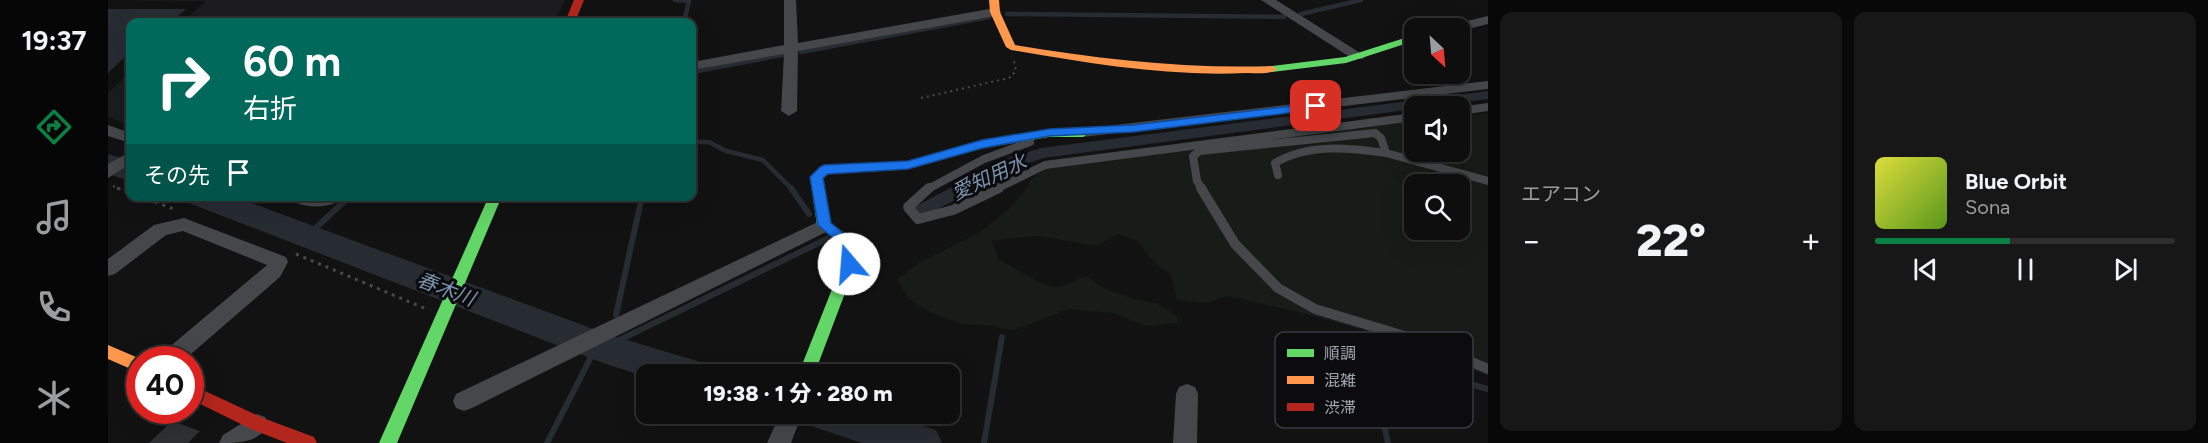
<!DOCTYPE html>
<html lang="ja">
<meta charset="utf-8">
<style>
:root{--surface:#0e0e0e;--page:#171717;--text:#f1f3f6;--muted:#9b9c9e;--line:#2e2e2e;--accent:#0b8043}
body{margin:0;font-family:Figtree,"Noto Sans JP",sans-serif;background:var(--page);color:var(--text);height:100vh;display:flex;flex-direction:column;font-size:22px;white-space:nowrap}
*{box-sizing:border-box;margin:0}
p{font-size:20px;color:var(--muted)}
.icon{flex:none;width:33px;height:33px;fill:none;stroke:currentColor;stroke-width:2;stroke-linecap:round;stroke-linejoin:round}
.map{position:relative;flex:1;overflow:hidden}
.sheet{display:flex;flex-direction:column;gap:12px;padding:12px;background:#080808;width:720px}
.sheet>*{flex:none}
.banner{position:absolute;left:18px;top:18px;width:570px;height:183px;border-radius:12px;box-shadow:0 6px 24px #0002,0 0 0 2px var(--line);background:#00695c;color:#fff;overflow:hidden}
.needle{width:39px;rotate:154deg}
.controls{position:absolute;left:1296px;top:18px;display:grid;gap:12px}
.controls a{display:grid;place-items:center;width:66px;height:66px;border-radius:12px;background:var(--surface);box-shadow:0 6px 24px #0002,0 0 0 2px var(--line);font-size:30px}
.speed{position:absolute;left:18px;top:346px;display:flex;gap:12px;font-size:30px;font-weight:700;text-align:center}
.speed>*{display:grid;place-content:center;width:78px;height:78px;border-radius:50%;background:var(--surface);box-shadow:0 6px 24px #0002,0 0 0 2px var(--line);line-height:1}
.speed .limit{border:9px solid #d22;background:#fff;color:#111}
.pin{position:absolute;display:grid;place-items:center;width:51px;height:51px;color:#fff;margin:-26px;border-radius:12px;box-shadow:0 3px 9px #0006}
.me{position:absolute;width:66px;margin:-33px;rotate:342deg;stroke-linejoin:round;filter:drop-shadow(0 0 4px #0008)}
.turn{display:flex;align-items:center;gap:21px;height:126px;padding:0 18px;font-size:27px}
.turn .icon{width:78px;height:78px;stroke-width:2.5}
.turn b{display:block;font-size:42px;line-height:51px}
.then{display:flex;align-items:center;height:57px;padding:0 18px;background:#0003;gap:12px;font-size:22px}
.big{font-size:45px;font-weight:800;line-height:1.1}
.sheet .widget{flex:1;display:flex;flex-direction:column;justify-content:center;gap:9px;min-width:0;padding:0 21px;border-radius:12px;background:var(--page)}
.song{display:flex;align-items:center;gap:18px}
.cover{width:72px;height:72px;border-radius:9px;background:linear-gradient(135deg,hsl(60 70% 55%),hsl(90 70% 35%))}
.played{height:6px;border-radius:3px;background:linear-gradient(90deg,var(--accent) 45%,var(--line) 45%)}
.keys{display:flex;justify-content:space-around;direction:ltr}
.heat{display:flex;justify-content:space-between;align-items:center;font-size:33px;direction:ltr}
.sheet .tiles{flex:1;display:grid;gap:12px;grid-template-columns:repeat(2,1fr)}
.trip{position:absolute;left:528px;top:364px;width:324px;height:60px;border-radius:12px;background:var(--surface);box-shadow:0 6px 24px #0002,0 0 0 2px var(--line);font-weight:800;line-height:60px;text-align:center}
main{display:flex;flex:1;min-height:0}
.tabs{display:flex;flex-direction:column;width:108px;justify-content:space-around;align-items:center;background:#060606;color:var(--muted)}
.tabs .icon{width:42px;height:42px}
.tabs .on{color:var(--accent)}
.tabs b{font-size:27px;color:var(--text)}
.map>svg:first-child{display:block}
.built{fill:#1c1c1f}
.green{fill:#171c18;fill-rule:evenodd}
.water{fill:#262c32}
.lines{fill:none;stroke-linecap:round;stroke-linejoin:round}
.stream-far1{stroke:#262c32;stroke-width:4.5}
.stream{stroke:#262c32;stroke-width:6}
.canal{fill:#262c32;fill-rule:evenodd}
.river{fill:#262c32;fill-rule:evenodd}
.building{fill:#2f3032}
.path-far1{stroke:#48494c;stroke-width:2;stroke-dasharray:2 4;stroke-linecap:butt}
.path{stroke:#48494c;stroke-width:3;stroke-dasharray:3 5;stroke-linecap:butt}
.lane-far1{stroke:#46474a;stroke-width:8}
.lane{stroke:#46474a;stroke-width:10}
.street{fill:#46474a;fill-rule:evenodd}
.fast{fill:#63d668;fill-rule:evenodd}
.slow{fill:#ff974d;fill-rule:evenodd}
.jam{fill:#b3261e;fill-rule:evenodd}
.route{fill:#1a73e8;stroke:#114b97;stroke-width:1.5}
.labels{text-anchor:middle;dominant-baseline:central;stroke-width:6;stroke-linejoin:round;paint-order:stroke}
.water-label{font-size:20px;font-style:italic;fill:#7b93ad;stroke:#0c0c0e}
.key{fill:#0c0c0e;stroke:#393a40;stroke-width:1.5}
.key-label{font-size:16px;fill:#a3a7b3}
</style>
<main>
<nav class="tabs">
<b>19:37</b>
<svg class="icon on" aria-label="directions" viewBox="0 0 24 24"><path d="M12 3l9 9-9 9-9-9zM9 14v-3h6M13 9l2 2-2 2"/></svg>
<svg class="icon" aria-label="music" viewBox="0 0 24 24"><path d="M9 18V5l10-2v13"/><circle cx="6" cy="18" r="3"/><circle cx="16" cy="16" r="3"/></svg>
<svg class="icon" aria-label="phone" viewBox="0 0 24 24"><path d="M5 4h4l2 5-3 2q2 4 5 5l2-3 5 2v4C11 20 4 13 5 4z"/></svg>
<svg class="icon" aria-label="climate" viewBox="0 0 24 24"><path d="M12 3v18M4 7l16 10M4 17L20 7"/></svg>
</nav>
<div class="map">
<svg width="1380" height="443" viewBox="0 0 1380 443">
<rect width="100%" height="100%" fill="#121212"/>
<!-- built -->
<path class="built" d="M 0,0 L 457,0 L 446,22 L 75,22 L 98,1 Z
M 22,72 L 22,125 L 0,117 L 0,93 Z"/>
<!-- green -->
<path class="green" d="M 1380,113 L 1380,376 L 1295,341 L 1190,312 L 1120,296 L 1097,303 L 1069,300 L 1062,274 L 1043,259 L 1030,241 L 1011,234 L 989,246 L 931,236 L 884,240 L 890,259 C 905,267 937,289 951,287 C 959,286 970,279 978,276 L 998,289 L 1026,299 L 1048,303 L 1069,316 L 1069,323 L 1038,326 L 1005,313 L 960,309 L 905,331 L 885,326 L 854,324 L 828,315 L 801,299 L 789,279 L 811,263 L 872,232 L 902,208 L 916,192 L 924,178 L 939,167 L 1306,121 L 1306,152 L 1352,152 L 1352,116 ZM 1306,184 L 1352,184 L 1352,230 L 1306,230 Z"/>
<!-- water -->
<path class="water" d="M 0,9 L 78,9 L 63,22 L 22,22 L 22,52 L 0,73 Z"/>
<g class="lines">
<!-- stream-far1 -->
<path class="stream-far1" d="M 567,0 L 581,1 L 576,22
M 899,14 L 1176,17
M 1193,14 L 1253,0
M 693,52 L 881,17
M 584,72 L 674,55
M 584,142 L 601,142 L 618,151 L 655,160 L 684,189"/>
<!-- stream -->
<path class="stream" d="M 683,188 L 701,214
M 199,236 L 242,196
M 508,315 L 534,196
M 439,443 L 483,357 L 495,348 L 719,239
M 876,443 L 894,337
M 1280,443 L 1261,355 L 1380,389"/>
<!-- canal -->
<path class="canal" d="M 1380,91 L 1380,99 L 1327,106 L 1306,106 L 1306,109 L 935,158 L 912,166 L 818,215 L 812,217 L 806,215 L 803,211 L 806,207 L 900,158 L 933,148 Z"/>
<!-- river -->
<path class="river" d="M 0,154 L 22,161 L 22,181 L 0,174 Z
M 77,196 L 124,196 L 499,334 L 599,364 L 605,375 L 538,377 L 495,363 L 81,203 Z
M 697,414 L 778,414 L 828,430 L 834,443 L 754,443 L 703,426 Z"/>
</g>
<!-- building -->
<path class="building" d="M 64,421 L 92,431 L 80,443 L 41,443 Z"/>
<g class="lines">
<!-- path-far1 -->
<path class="path-far1" d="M 813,98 L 901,78 L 908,71 L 906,61
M 5,186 L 13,189"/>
<!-- path -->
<path class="path" d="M 9,188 L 22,193
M 32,196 L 68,210
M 188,254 L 316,308"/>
<!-- lane-far1 -->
<path class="lane-far1" d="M 1352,111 L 1380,107
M 974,133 L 1380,85
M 1170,175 L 1167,163 C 1201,143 1241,148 1278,153
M 820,189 L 876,159 L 922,142
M 888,189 L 937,165 L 1306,117
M 1094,189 L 1089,181 L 1085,156 L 1092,151 L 1267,133 L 1273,138 L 1278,153 L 1380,181"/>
<!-- lane -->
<path class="lane" d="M 821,188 L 800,207 L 810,219 L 845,210 L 891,188
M 1093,188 L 1127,244 L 1170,288 L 1207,309 L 1313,341 L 1380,369"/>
<!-- street -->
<path class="street" d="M 676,0 L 688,0 L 690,43 L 887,8 L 894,12 L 887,16 L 690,51 L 689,111 L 681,116 L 673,111 L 676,54 L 584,70 L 584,62 L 676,45 Z
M 1153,0 L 1168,0 L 1257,56 L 1255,59 L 1245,59 Z
M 1380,16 L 1380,24 L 1352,31 L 1352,28 L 1340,28 L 1342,25 Z
M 0,125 L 22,133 L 22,143 L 0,136 Z
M 22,152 L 22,164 L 0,178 L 0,164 Z
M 180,196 L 236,196 C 226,210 190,210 180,196 Z
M 76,218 L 178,257 L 180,262 L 172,277 L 76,360 L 50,360 L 53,354 L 159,265 L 75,231 L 58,235 L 7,274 L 0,276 L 0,259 L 46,225 Z
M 716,219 L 722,220 L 725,225 L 722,230 L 364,408 L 356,411 L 348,408 L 345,401 L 348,394 Z
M 1079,384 L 1087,387 L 1090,394 L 1089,443 L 1065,443 L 1068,394 L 1071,387 Z
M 149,414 L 157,417 L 160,424 C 151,443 131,443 111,443 L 115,435 Z
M 672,414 L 694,414 L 683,443 L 659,443 Z"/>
<!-- fast -->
<path class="fast" d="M 1306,35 L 1306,41 L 1238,63 L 1164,72 L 1159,69 L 1164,66 L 1237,57 Z
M 941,129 L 975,129 L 981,133 L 975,137 L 941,137 L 875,148 L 800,169 L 719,174 L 715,178 L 722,223 L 744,238 L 748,264 L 706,375 L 690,375 L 734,264 L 732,244 L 709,225 L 702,177 L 712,167 L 716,166 L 800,161 L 874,140 Z
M 381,196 L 394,196 L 289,443 L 271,443 Z"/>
<!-- slow -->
<path class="slow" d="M 881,0 L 891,0 L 892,12 L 907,45 C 993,59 1077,69 1164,66 L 1169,69 C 1162,75 1148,73 1138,73 C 1059,77 980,63 903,50 L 898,47 L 882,12 Z
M 0,345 L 35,360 L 32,360 L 32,373 L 0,359 Z"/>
<!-- jam -->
<path class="jam" d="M 466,0 L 476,0 L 467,22 L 457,22 Z
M 82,384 L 155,418 L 206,437 L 209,443 L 179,443 L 143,429 L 82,399 Z"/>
</g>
<!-- route -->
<path class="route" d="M 1208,103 L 1214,106 L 1212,109 L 1025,132 L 941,136 L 875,148 L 800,169 L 720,174 L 715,178 L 723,223 L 746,242 L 749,264 L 741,270 L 734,264 L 732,244 L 710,225 L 702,177 L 712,167 L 716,165 L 800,161 L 874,140 L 941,129 L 1025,125 Z"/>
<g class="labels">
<!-- water labels -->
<g class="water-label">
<text transform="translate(881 177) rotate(-25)">愛知用水</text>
<text transform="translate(338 289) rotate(21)">春木川</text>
</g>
</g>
<!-- legend -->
<rect x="1167" y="332" width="198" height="96" rx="9" class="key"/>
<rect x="1179" y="349" width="27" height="8" fill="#63d668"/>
<rect x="1179" y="376" width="27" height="8" fill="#ff974d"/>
<rect x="1179" y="403" width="27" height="8" fill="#b3261e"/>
<g class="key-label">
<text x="1216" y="359">順調</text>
<text x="1216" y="386">混雑</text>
<text x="1216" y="413">渋滞</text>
</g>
</svg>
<div class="controls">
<a><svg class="needle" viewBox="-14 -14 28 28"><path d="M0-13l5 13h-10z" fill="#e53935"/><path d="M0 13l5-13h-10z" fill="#9b9c9e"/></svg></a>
<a><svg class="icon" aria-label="sound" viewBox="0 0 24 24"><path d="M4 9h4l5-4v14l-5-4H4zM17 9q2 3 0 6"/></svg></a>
<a><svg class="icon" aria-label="search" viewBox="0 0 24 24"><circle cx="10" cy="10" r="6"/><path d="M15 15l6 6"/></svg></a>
</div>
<div class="speed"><div class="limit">40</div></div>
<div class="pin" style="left:1208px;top:106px;background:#d93025"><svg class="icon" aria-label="arrive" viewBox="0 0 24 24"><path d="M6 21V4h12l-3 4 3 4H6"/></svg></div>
<svg class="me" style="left:741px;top:264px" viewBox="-20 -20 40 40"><circle r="19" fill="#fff"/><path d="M0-13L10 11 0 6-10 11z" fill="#1a73e8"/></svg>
<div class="trip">19:38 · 1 分 · 280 m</div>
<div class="banner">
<div class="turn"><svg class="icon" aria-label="right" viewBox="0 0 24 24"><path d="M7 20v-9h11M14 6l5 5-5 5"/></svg><div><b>60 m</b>右折</div></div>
<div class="then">その先<svg class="icon" aria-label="arrive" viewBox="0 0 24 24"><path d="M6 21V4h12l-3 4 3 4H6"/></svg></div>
</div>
</div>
<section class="sheet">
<div class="tiles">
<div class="widget"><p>エアコン</p>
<div class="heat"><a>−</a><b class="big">22°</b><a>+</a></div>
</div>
<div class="widget">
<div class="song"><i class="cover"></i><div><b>Blue Orbit</b><p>Sona</p></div></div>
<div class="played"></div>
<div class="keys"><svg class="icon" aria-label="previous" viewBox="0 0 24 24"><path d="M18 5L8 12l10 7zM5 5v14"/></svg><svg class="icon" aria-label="pause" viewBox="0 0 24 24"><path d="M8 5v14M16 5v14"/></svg><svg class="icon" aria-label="next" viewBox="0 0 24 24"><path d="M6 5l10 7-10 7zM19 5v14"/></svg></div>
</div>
</div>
</section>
</main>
